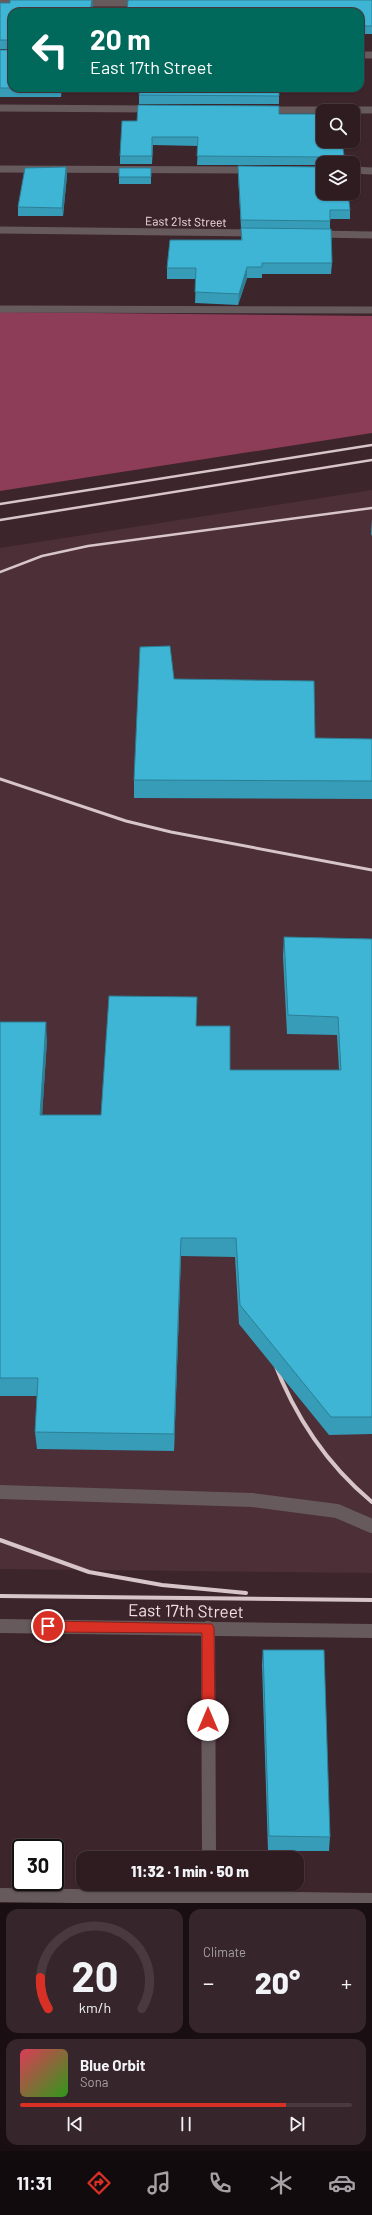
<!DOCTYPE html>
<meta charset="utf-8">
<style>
:root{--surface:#2e1c21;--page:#36252a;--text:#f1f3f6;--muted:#a7a1a5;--line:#493a3f;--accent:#d93025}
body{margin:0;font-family:Barlow,sans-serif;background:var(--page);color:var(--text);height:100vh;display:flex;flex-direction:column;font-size:15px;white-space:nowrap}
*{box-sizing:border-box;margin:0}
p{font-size:13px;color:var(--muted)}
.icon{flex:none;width:22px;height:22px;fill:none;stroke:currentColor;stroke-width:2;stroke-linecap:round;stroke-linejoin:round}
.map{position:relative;height:1903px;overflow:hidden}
.drawer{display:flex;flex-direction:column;gap:6px;padding:6px;background:#190f12;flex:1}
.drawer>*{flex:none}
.hud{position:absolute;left:8px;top:8px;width:356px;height:84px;border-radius:12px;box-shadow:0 1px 3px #0004,0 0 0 1px var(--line);background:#00695c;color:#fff;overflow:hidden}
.controls{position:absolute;left:316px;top:104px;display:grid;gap:8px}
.controls a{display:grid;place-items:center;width:44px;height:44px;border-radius:8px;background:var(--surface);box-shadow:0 1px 3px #0004,0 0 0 1px var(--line);font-size:20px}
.speed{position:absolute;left:12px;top:1839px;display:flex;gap:8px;font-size:20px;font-weight:700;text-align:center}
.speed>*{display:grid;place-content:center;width:52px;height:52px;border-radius:50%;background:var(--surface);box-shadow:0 1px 3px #0004,0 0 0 1px var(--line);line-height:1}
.speed .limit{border:2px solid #111;border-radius:6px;background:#fff;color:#111}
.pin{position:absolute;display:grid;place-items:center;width:34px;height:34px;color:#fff;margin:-17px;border:2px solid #fff;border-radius:50%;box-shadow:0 1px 4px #0007}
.me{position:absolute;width:44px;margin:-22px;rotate:0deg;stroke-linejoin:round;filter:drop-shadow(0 0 3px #0008)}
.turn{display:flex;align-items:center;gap:14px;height:84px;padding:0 16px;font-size:18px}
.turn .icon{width:52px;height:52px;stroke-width:2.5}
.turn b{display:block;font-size:28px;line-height:34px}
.big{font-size:30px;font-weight:800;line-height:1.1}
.drawer .tile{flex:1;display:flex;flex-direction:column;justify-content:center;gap:6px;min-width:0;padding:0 14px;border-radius:12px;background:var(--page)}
.drawer .dial{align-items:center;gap:0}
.dial svg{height:104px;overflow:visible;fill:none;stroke:var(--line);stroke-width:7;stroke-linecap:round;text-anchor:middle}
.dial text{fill:var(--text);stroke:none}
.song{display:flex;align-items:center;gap:12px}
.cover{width:48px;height:48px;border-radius:6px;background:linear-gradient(135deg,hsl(350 70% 55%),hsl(110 70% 35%))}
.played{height:4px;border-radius:2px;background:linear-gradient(90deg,var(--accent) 80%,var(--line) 80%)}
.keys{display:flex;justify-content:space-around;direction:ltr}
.heat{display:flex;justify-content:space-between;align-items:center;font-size:22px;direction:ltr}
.drawer .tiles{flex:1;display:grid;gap:6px;grid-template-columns:1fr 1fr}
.tile:last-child{grid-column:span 2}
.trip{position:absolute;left:76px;top:1851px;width:228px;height:40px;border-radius:12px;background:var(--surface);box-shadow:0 1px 3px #0004,0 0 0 1px var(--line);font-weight:800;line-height:40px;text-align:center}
.menu{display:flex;height:64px;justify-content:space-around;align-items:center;background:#120b0d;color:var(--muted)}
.menu .icon{width:28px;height:28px}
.menu .on{color:var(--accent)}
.menu b{font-size:18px;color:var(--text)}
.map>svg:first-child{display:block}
.built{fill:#4c2f37}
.forest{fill:#8d3d57}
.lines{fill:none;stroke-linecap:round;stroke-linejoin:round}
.service-far1{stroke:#665a5d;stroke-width:7}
.service{stroke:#665a5d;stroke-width:14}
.minor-far1{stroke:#665a5d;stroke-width:7}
.minor{stroke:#665a5d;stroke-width:14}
.rail-far2{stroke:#d7c5c9;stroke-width:2.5}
.rail-far1{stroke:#d7c5c9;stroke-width:3}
.rail{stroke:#d7c5c9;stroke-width:4}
.wall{fill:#369cb7}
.shaded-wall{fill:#2c7f95}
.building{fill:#3fb5d5;stroke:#2c7f95}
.route{fill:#d93025;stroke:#8d1f18}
.labels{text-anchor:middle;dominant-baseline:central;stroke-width:4;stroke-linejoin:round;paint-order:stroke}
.far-street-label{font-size:12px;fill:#f2e1e5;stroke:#3d252c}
.near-street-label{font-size:17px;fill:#f2e1e5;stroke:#3d252c}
</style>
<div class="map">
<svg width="372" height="1903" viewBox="0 0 372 1903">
<rect width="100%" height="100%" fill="#3d252c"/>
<!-- built -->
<path class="built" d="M 372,490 L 372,1573 L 0,1569 L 0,548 Z"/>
<!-- forest -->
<path class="forest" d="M 0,312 L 372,316 L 372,433 L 0,491 Z"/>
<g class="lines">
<!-- service-far1 -->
<path class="service-far1" d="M 360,55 L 372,55
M 0,169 L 252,170
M 353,170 L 372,171
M 0,309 L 372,310"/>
<!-- service -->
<path class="service" d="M 0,1492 L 252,1500 L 337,1511 L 372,1526
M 0,1895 L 372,1900"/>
<!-- minor-far1 -->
<path class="minor-far1" d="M 0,3 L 23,3
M 79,3 L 141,3
M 0,108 L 151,109
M 265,110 L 372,110
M 0,230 L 255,233
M 317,234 L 372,235"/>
<!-- minor -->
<path class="minor" d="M 0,1626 L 372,1631
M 208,1628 L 209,1858
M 210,1884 L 210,1903"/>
<!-- rail-far2 -->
<path class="rail-far2" d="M 0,504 L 372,445
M 0,520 L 372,460
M 0,572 L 42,556 L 88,546 L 372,508"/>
<!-- rail-far1 -->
<path class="rail-far1" d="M 0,779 L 126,821 L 171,832 L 372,870"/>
<!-- rail -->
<path class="rail" d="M 273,1359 C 294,1415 326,1464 372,1502
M 0,1540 L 89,1572 L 162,1585 L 246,1593
M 0,1596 L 372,1600"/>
</g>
<!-- wall -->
<path class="wall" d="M 372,0 L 372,34 L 360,34 L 360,12 Z
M 0,3 L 93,8 L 92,12 L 12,12 L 12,49 L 0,49 Z
M 0,50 L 12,88 L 62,88 L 61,97 L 0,97 Z
M 279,88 L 279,104 L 139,104 L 139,95 Z
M 279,114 L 345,163 L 323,163 L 323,165 L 197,165 L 198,146 L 153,145 L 152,164 L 120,164 L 120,156 L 137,121 Z
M 238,166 L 350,210 L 350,219 L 330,219 L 330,229 L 332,263 L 331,274 L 262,274 L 262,278 L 247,278 L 238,305 L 195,303 L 196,279 L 167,279 L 167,268 L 241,240 L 241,228 L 238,175 Z
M 66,167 L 67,175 L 63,216 L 18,216 L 18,207 Z
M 151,168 L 151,184 L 119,184 L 119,177 Z
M 372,519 L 372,536 L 371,534 Z
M 174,679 L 315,738 L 372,739 L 372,799 L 134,798 L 134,780 Z
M 284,937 L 372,939 L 372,1434 L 329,1435 L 239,1324 L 235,1257 L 181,1256 L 174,1451 L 37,1449 L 35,1432 L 37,1396 L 0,1396 L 0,1022 L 47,1040 L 42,1115 L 101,1115 L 197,1026 L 230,1070 L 339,1070 L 337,1035 L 287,1034 L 283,956 Z
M 263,1650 L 330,1837 L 329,1851 L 268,1851 L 262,1665 Z"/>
<!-- shaded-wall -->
<path class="shaded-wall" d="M 93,0 L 93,8 L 92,12 L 90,12 Z
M 66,167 L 67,175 L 63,216 L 62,208 Z
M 247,267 L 247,278 L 238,305 L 239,294 Z
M 46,1022 L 47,1040 L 41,1133 L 40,1115 Z
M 181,1238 L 181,1256 L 174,1451 L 174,1434 Z"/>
<!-- building -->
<path class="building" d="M 10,0 L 92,0 L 90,12 L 12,12 L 12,40 L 0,40 L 0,3 L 10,3 Z
M 128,0 L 372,0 L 372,26 L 360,26 L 360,12 L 127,12 Z
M 0,50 L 12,50 L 12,88 L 0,88 Z
M 140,88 L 279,88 L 279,96 L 139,95 Z
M 138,105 L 279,106 L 279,114 L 323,114 L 323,141 L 342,141 L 345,163 L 327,163 L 328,162 L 324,157 L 197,156 L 198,137 L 152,137 L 152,156 L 120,156 L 122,121 L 137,121 Z
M 238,166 L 323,167 L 323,193 L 348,193 L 350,210 L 330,210 L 330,221 L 241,220 Z
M 66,167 L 62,208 L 18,207 L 25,168 Z
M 119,168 L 151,168 L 151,177 L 119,177 Z
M 241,228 L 331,229 L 332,263 L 262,263 L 262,267 L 247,267 L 239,294 L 195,292 L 196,268 L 167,268 L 170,240 L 242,240 Z
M 170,646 L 174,679 L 314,681 L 315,738 L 372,739 L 372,781 L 134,780 L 140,647 Z
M 284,937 L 372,939 L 372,1417 L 331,1417 L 240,1305 L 236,1238 L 181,1238 L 174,1434 L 35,1432 L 38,1378 L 0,1378 L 0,1022 L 46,1022 L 40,1115 L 101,1115 L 109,996 L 197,997 L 196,1026 L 230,1026 L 230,1070 L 341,1070 L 338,1017 L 288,1015 Z
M 263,1650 L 324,1650 L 330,1837 L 269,1836 Z"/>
<!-- route -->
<path class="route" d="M 48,1621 L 212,1624 L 214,1628 L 215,1720 L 213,1724 L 208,1726 L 204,1724 L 202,1720 L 202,1633 L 48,1632 L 44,1630 L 42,1626 L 44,1623 Z"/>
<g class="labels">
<!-- far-street labels -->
<g class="far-street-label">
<text transform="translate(186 221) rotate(1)">East 21st Street</text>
</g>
<!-- near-street labels -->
<g class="near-street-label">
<text transform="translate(186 1610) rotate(1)">East 17th Street</text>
</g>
</g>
</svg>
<div class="controls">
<a><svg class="icon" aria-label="search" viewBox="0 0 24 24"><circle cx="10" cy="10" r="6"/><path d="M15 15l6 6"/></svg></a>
<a><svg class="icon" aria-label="layers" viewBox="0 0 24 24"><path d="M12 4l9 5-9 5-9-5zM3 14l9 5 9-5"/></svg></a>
</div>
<div class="speed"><div class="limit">30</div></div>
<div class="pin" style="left:48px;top:1626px;background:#d93025"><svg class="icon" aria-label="arrive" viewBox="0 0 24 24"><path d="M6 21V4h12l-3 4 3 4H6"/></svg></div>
<svg class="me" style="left:208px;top:1720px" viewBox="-20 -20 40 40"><circle r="19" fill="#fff"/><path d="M0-13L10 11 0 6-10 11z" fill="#d93025"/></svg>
<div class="trip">11:32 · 1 min · 50 m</div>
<div class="hud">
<div class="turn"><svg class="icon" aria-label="left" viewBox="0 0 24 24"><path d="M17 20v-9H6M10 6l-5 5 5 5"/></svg><div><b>20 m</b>East 17th Street</div></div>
</div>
</div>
<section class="drawer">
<div class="tiles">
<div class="tile dial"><svg viewBox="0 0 100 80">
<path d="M14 69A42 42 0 1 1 86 69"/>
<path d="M14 69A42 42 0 0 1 8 45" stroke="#d93025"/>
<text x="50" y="56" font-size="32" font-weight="700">20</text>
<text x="50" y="72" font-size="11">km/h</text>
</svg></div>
<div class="tile"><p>Climate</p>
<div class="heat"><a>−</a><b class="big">20°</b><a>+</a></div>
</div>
<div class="tile">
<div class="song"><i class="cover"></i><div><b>Blue Orbit</b><p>Sona</p></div></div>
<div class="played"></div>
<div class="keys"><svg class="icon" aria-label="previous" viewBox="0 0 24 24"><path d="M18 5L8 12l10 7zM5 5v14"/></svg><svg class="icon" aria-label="pause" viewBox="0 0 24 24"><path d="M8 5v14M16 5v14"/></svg><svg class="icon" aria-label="next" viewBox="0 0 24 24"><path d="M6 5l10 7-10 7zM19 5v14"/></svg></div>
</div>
</div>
</section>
<nav class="menu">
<b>11:31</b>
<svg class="icon on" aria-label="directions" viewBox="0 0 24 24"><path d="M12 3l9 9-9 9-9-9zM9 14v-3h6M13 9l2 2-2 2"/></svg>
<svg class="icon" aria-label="music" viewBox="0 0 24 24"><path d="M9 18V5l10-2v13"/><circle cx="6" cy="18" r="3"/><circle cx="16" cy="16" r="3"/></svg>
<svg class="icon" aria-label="phone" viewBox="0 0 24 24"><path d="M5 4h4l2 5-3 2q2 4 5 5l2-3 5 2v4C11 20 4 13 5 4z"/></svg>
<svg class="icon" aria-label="climate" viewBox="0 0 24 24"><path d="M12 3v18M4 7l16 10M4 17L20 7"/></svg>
<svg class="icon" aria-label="car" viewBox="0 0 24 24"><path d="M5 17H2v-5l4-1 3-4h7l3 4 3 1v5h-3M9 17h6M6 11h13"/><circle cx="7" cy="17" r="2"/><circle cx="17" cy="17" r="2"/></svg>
</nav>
